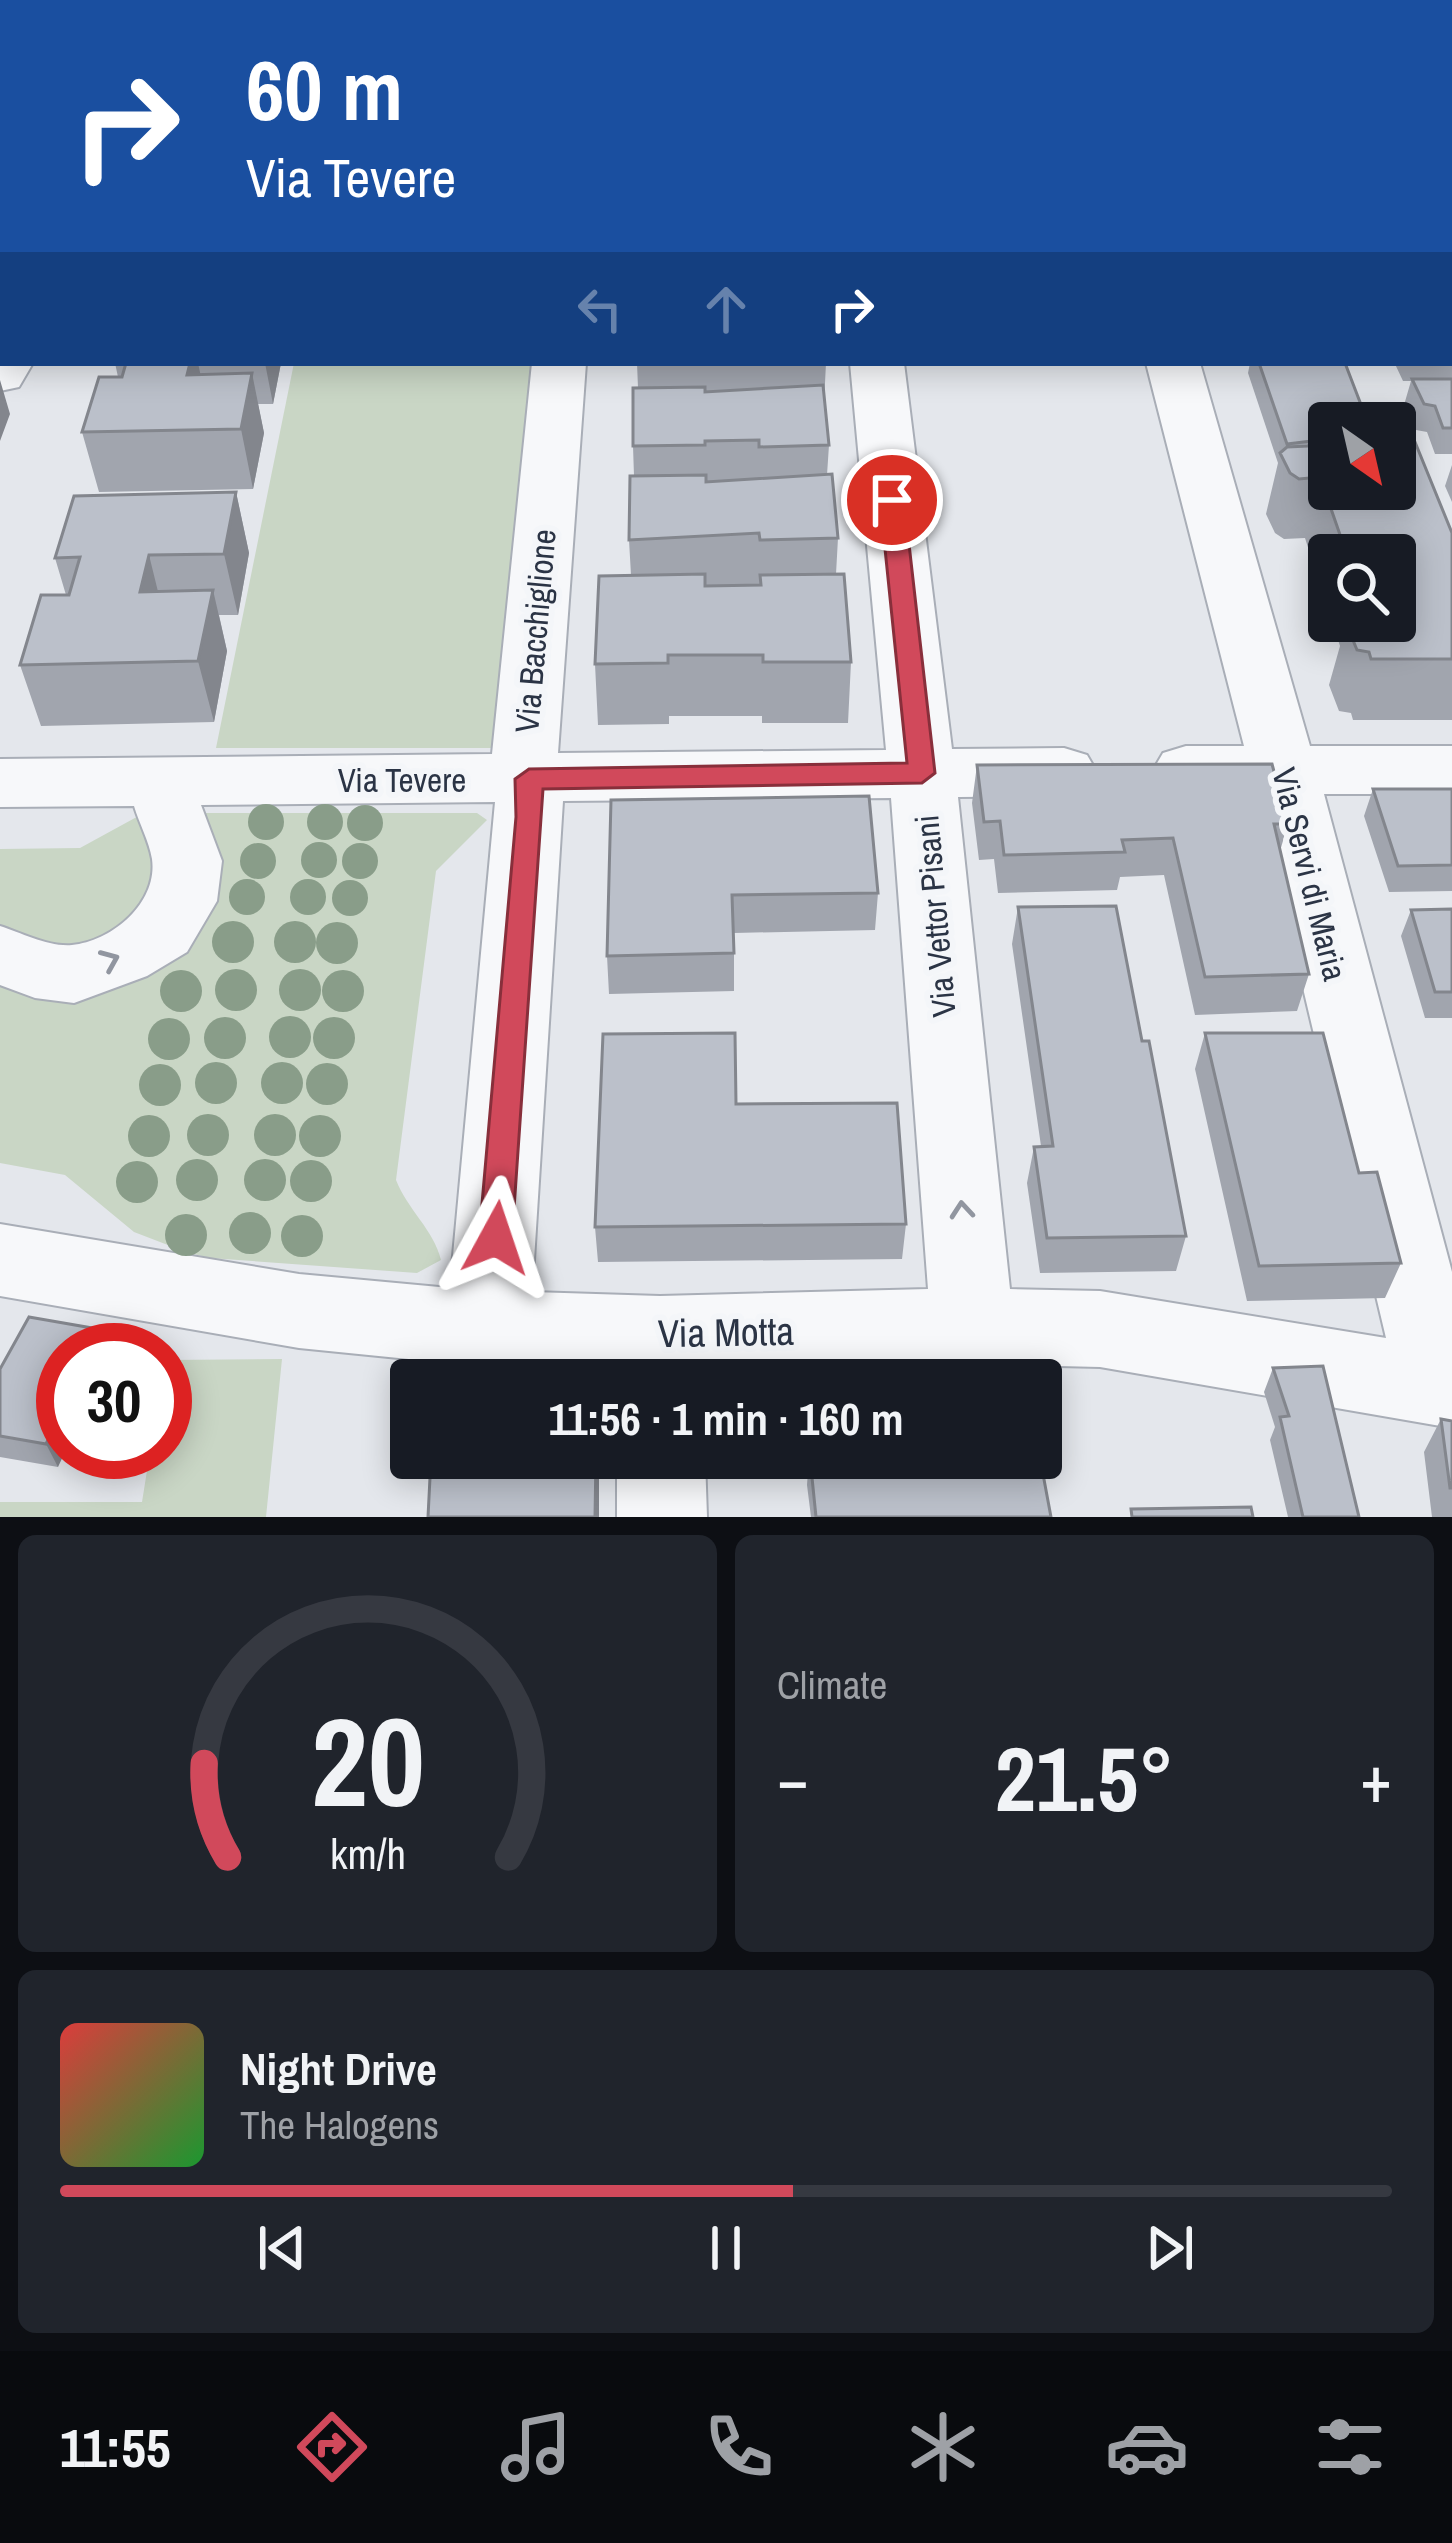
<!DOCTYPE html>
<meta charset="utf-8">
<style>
:root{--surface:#171b24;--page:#20242c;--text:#f1f3f6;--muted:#9ea1a6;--line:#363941;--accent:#d1495b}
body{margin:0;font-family:"Archivo Narrow",sans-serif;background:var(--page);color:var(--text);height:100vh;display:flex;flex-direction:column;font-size:45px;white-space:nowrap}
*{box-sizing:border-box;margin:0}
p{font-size:39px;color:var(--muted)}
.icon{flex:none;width:66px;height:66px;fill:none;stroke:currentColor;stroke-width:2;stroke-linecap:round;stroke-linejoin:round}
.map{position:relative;height:1517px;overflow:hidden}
.details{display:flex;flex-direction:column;gap:18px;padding:18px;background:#0d0f14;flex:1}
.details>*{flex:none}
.top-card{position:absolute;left:0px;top:0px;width:1452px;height:366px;box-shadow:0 6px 30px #0003;background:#1a4fa0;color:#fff;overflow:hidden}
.needle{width:78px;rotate:146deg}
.fabs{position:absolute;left:1308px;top:402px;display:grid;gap:24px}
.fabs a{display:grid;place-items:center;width:108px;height:108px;border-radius:12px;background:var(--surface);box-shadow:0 6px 30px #0003;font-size:60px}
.speed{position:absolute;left:36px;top:1323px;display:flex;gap:24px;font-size:60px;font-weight:700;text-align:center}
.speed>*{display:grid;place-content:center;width:156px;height:156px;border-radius:50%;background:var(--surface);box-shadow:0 6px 30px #0003;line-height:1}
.speed .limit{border:18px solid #d22;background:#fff;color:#111}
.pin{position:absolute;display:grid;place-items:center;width:102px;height:102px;color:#fff;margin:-51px;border:6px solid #fff;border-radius:50%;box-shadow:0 3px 12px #0007}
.me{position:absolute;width:132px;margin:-66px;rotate:5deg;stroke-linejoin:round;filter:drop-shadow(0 0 9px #0008)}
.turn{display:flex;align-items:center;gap:42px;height:252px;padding:0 48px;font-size:54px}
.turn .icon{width:156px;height:156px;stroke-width:2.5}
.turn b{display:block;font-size:84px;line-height:102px}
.lanes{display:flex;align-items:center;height:114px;padding:0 48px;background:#0003;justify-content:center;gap:60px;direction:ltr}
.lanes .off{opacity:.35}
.big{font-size:90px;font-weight:800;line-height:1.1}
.details .card{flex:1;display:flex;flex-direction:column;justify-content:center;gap:18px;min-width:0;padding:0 42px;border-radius:18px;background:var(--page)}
.details .dial{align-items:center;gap:0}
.dial svg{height:312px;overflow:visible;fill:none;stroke:var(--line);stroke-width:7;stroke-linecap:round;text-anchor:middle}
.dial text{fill:var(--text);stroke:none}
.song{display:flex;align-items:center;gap:36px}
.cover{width:144px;height:144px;border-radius:18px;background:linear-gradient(135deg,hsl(0 70% 55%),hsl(130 70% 35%))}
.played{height:12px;border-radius:6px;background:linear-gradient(90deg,var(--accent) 55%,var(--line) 55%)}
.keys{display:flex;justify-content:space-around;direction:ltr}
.heat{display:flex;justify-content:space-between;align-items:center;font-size:66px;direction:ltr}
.details .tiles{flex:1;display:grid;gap:18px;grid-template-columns:1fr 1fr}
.card:last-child{grid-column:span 2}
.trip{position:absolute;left:390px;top:1359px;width:672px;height:120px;border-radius:12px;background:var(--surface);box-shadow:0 6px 30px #0003;font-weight:800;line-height:120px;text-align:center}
.menu{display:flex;height:192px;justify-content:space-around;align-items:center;background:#090b0e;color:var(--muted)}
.menu .icon{width:84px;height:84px}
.menu .selected{color:var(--accent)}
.menu b{font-size:54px;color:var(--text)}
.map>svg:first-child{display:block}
.green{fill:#c9d6c5}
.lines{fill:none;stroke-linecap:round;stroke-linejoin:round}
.minor-casing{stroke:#a9aeb7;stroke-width:4}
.minor{fill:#f7f8fa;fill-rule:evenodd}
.tree{fill:#899d89}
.wall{fill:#a1a5ae}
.shaded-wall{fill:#83868d}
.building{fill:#bbc0ca;stroke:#83868d;stroke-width:3}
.oneway{stroke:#9196a0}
.route{fill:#d1495b;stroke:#882f3b;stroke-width:3}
.labels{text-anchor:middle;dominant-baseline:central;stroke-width:12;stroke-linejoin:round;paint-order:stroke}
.street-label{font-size:33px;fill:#2b3445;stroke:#f4f6f9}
.near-street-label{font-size:39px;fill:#2b3445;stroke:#f4f6f9}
</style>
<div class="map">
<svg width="1452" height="1517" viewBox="0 0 1452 1517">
<rect width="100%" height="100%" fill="#e4e7ec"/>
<!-- green -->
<path class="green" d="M 294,363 L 535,363 L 495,748 L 216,748 Z
M 144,813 L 477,813 L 487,820 L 436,871 L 396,1180 C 407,1209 434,1230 441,1260 L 417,1273 L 210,1258 L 186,1252 L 134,1232 L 65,1175 L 0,1163 L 0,849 L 80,848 Z
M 282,1359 L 266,1517 L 0,1517 L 0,1502 L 142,1502 L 150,1452 L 165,1452 L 165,1360 Z"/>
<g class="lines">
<!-- minor casing -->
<g class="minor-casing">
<path id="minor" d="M 0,0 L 140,0 L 142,3 L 3,3 L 0,15 Z
M 570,0 L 612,0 L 612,3 L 570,3 Z
M 815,0 L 857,0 L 857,3 L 815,3 Z
M 1055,0 L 1097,0 L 1098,3 L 1056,3 Z
M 1308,0 L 1350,0 L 1352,3 L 1310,3 Z
M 0,348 L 3,363 L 33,363 L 19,387 L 0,391 Z
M 532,363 L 586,363 L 558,753 L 886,750 L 850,363 L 904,363 L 952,749 L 1064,748 L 1087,755 L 1097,772 L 1087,789 L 1064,796 L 958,797 L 1010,1289 L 1100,1291 L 1386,1338 L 1257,794 L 1186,794 L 1163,787 L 1153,770 L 1163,753 L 1186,746 L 1244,746 L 1146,363 L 1200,363 L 1310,746 L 1452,746 L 1452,794 L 1324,794 L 1452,1272 L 1452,1428 L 1100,1367 L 972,1364 L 660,1372 L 488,1367 L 299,1348 L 0,1296 L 0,1224 L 299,1274 L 450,1288 L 495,802 L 201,805 L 222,861 L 217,901 L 187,952 L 147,976 L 74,1003 L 35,998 L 0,985 L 0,926 C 22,933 48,947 72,945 C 113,941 158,902 152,859 C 149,841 139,823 134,806 L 0,807 L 0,759 L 492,754 ZM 891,798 L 928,1289 L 660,1296 L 532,1292 L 563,801 Z
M 617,1458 L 705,1458 L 707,1517 L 617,1517 Z"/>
</g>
<!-- minor -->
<use href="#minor" class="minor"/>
</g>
<!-- trees -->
<g class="tree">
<circle cx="266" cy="822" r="18"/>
<circle cx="325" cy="822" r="18"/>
<circle cx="365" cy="823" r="18"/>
<circle cx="319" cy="860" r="18"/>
<circle cx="258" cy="861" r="18"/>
<circle cx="360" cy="861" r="18"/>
<circle cx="247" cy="897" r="18"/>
<circle cx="308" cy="897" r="18"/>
<circle cx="350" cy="898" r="18"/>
<circle cx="233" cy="942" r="21"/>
<circle cx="295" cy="942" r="21"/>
<circle cx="337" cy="943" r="21"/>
<circle cx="236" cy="990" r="21"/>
<circle cx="300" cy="990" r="21"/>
<circle cx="181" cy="991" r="21"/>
<circle cx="343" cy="991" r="21"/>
<circle cx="290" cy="1037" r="21"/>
<circle cx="225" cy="1038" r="21"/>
<circle cx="334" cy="1038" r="21"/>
<circle cx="169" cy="1039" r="21"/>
<circle cx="216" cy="1083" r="21"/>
<circle cx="282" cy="1083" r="21"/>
<circle cx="327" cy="1084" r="21"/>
<circle cx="160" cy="1085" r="21"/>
<circle cx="208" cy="1135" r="21"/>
<circle cx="275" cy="1135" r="21"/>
<circle cx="149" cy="1136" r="21"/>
<circle cx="320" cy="1136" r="21"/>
<circle cx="197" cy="1180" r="21"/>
<circle cx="265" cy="1180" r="21"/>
<circle cx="311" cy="1181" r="21"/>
<circle cx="137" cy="1182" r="21"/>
<circle cx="250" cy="1233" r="21"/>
<circle cx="186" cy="1235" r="21"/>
<circle cx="302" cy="1236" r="21"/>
</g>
<!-- wall -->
<path class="wall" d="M 0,0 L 105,0 L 105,3 L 3,3 L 3,330 L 0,337 Z
M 478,0 L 542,0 L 542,3 L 478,3 Z
M 895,0 L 1034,0 L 1034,2 L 1072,3 L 894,3 Z
M 1113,0 L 1184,0 L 1183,3 L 1114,3 Z
M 1238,0 L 1306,0 L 1305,3 L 1239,3 Z
M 1384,0 L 1452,0 L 1452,108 L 1449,102 L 1449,3 L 1385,3 Z
M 1449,256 L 1451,256 L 1452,290 L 1450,296 L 1452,296 L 1452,454 L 1435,454 L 1427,432 L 1416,430 L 1404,405 L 1411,381 L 1403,381 L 1395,364 L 1391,363 L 1449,363 Z
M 115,363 L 281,363 L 273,404 L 258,404 L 264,433 L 253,489 L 99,492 L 82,432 L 118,377 Z
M 637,363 L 826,363 L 824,403 L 829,445 L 827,475 L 838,538 L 836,574 L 851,662 L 848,723 L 762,723 L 762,716 L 669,716 L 669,724 L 598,725 L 595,664 L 631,575 L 629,540 L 634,476 L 633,446 L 638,388 Z
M 1250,363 L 1345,363 L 1329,423 L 1452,533 L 1452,720 L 1353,720 L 1351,713 L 1339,711 L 1329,685 L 1340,646 L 1332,621 L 1395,621 L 1395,555 L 1329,555 L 1329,613 L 1305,538 L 1284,539 L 1275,533 L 1266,514 L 1278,463 L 1248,373 Z
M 1452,465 L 1452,502 L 1445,486 Z
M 236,492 L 249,553 L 238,615 L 219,615 L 227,651 L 214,722 L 41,726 L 20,665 L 66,595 L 55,558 Z
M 977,765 L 1288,824 L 1280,851 L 1309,974 L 1297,1011 L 1195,1015 L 1164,875 L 1120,877 L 1117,890 L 998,893 L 994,859 L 979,860 L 972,803 Z
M 1373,789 L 1452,789 L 1452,891 L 1389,892 L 1364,816 Z
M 611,800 L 878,893 L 875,930 L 734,933 L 734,991 L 609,994 L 607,956 Z
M 1018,907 L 1142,1041 L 1186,1236 L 1176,1271 L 1040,1273 L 1027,1183 L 1034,1147 L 1041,1146 L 1012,944 Z
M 1452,909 L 1452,1018 L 1425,1018 L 1401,936 L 1411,910 Z
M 1205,1033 L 1359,1173 L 1401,1263 L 1385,1298 L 1247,1301 L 1195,1069 Z
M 736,1104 L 906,1224 L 902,1259 L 598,1262 L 595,1227 Z
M 63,1350 L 58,1467 L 0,1457 L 0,1369 Z
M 1273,1368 L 1359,1517 L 1288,1517 L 1270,1440 L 1275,1427 L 1264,1392 Z
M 1441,1419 L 1452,1421 L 1452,1517 L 1432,1517 L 1424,1452 Z
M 809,1458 L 1051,1517 L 811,1517 L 807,1485 Z"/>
<!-- shaded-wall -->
<path class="shaded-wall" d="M 80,0 L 105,0 L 105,3 L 81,3 Z
M 3,234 L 3,330 L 0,337 L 0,241 Z
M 190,363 L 198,363 L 207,405 L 187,375 Z
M 265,363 L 281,363 L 273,404 Z
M 252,373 L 264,433 L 253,489 L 241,429 Z
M 0,380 L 10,414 L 0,441 Z
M 236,492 L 249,553 L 238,615 L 224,554 Z
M 149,555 L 164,616 L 140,592 Z
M 213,590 L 227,651 L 214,722 L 198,661 Z
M 115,1332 L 123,1350 L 107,1350 Z
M 63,1409 L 63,1452 L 65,1452 L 58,1467 L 46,1444 Z
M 596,1458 L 599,1458 L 599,1517 L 595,1517 Z"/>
<!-- building -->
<path class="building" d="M 0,0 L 32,0 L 31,3 L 3,3 L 3,45 L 0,45 Z
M 155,0 L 233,0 L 232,3 L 154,3 Z
M 607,0 L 679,0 L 679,3 L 607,3 Z
M 705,0 L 777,0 L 777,3 L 705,3 Z
M 895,0 L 958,1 L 958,3 L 895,3 Z
M 1072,1 L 1072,3 L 1017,2 Z
M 1449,15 L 1452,15 L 1452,71 L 1449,65 Z
M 1,79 L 3,79 L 3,234 L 0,241 Z
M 1449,256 L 1452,258 L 1452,273 L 1449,273 Z
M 1449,296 L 1452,296 L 1452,355 L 1449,355 Z
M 126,363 L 190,363 L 187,375 L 252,373 L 241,429 L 82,432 L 99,377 L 122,377 Z
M 1259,363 L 1345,363 L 1368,423 L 1329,423 L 1329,444 L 1309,445 L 1311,441 L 1287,444 Z
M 1412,379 L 1452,379 L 1452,428 L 1443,428 L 1435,406 L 1424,404 Z
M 823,385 L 829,445 L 759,447 L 759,440 L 705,441 L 705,445 L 633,446 L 633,388 L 705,387 L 705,392 Z
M 1415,442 L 1452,533 L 1452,659 L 1371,659 L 1369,652 L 1357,650 L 1346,623 L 1360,623 L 1359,621 L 1395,621 L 1395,555 L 1347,555 L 1320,477 L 1299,479 L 1290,473 L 1280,453 L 1287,447 L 1329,445 L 1329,489 L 1395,489 L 1395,443 Z
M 832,474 L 838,538 L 760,540 L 759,533 L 629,540 L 630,476 L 706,475 L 706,482 Z
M 236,492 L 224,554 L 149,555 L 140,592 L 213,590 L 198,661 L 20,665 L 41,595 L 69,595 L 80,557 L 55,558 L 74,496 Z
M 705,574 L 705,586 L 761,585 L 760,575 L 844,574 L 851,662 L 763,662 L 763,655 L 668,655 L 668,663 L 595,664 L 599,576 Z
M 1272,764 L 1288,824 L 1274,824 L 1309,974 L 1205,977 L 1173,838 L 1122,840 L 1125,852 L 1004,855 L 1000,821 L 984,822 L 977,765 Z
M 1373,789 L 1452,789 L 1452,865 L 1398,866 Z
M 869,796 L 878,893 L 732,895 L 734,953 L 607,956 L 611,800 Z
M 1116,906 L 1142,1041 L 1149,1041 L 1186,1236 L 1047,1238 L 1034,1147 L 1053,1146 L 1018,907 Z
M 1452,909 L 1452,992 L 1435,992 L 1411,910 Z
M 735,1033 L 736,1104 L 897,1103 L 906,1224 L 595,1227 L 603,1034 Z
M 1205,1033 L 1323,1033 L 1359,1173 L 1377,1172 L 1401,1263 L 1259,1266 Z
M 29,1317 L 115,1332 L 107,1350 L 63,1350 L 63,1409 L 46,1444 L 0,1436 L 0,1369 Z
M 1323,1366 L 1359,1517 L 1303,1517 L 1280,1417 L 1289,1416 L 1273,1368 Z
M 1441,1419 L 1452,1421 L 1452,1488 L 1450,1488 Z
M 431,1458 L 596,1458 L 595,1517 L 428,1517 Z
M 810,1458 L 1040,1458 L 1051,1517 L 816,1517 Z
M 1251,1507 L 1253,1517 L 1132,1517 L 1131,1509 Z"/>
<!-- one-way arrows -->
<defs><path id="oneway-chevron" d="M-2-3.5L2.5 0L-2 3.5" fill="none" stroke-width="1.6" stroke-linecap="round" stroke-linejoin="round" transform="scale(3)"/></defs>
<g class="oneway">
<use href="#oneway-chevron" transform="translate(110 960) rotate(-23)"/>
<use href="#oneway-chevron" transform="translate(962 1210) rotate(-95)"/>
</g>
<!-- route -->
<path class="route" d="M 892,492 L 904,500 L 935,773 L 922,783 L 543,789 L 512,1238 L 507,1249 L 496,1253 L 484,1249 L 479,1238 L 516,817 L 515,779 L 529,769 L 907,763 L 880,500 Z"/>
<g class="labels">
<!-- street labels -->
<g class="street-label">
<text transform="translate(535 631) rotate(-85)">Via Bacchiglione</text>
<text x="402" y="780">Via Tevere</text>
<text transform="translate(1310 874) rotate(76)">Via Servi di Maria</text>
<text transform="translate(935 916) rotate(-95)">Via Vettor Pisani</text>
</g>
<!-- near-street labels -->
<g class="near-street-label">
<text transform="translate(726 1332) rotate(-1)">Via Motta</text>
</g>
</g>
</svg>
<div class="fabs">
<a><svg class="needle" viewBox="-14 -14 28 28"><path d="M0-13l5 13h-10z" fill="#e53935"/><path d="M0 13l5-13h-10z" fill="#9ea1a6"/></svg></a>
<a><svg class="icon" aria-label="search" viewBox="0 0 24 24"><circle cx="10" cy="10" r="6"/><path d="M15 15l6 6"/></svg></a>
</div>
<div class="speed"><div class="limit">30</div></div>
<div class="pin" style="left:892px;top:500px;background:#d93025"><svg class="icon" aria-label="arrive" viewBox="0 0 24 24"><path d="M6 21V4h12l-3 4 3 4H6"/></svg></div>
<svg class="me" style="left:496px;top:1238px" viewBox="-20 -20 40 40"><path d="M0-17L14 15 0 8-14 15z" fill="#d1495b" stroke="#fff" stroke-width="4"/></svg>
<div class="trip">11:56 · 1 min · 160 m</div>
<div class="top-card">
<div class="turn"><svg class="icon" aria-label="right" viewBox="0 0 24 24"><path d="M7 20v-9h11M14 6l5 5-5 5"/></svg><div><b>60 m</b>Via Tevere</div></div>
<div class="lanes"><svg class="icon off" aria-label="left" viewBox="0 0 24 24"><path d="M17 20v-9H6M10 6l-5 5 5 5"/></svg><svg class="icon off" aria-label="ahead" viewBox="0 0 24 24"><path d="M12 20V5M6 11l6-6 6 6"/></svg><svg class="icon" aria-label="right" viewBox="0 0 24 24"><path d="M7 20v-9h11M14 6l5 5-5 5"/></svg></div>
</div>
</div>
<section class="details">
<div class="tiles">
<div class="card dial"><svg viewBox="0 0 100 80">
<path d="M14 69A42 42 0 1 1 86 69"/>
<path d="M14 69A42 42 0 0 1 8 45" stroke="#d1495b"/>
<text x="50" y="56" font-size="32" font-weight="700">20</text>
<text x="50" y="72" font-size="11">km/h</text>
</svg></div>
<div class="card"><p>Climate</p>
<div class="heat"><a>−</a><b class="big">21.5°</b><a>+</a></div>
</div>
<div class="card">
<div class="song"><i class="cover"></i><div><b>Night Drive</b><p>The Halogens</p></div></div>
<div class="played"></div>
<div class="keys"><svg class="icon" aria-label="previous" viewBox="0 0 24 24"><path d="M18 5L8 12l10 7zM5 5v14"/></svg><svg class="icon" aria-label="pause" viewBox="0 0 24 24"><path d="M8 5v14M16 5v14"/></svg><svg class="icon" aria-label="next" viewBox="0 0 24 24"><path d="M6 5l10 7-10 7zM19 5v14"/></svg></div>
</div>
</div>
</section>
<nav class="menu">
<b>11:55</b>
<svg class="icon selected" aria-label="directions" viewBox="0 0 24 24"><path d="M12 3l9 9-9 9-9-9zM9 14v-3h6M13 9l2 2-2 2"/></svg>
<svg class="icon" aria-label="music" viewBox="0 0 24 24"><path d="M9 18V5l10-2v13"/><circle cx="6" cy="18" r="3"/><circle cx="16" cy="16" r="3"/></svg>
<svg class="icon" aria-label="phone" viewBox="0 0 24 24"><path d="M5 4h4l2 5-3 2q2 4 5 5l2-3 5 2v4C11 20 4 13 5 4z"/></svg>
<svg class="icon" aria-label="climate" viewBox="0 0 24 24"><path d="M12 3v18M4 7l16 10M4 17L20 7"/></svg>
<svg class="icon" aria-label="car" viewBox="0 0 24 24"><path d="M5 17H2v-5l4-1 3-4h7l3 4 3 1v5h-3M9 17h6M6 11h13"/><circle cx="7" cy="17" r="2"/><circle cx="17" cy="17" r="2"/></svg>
<svg class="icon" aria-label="filters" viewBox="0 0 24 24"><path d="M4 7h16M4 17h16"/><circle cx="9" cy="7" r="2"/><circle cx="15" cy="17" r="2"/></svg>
</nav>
